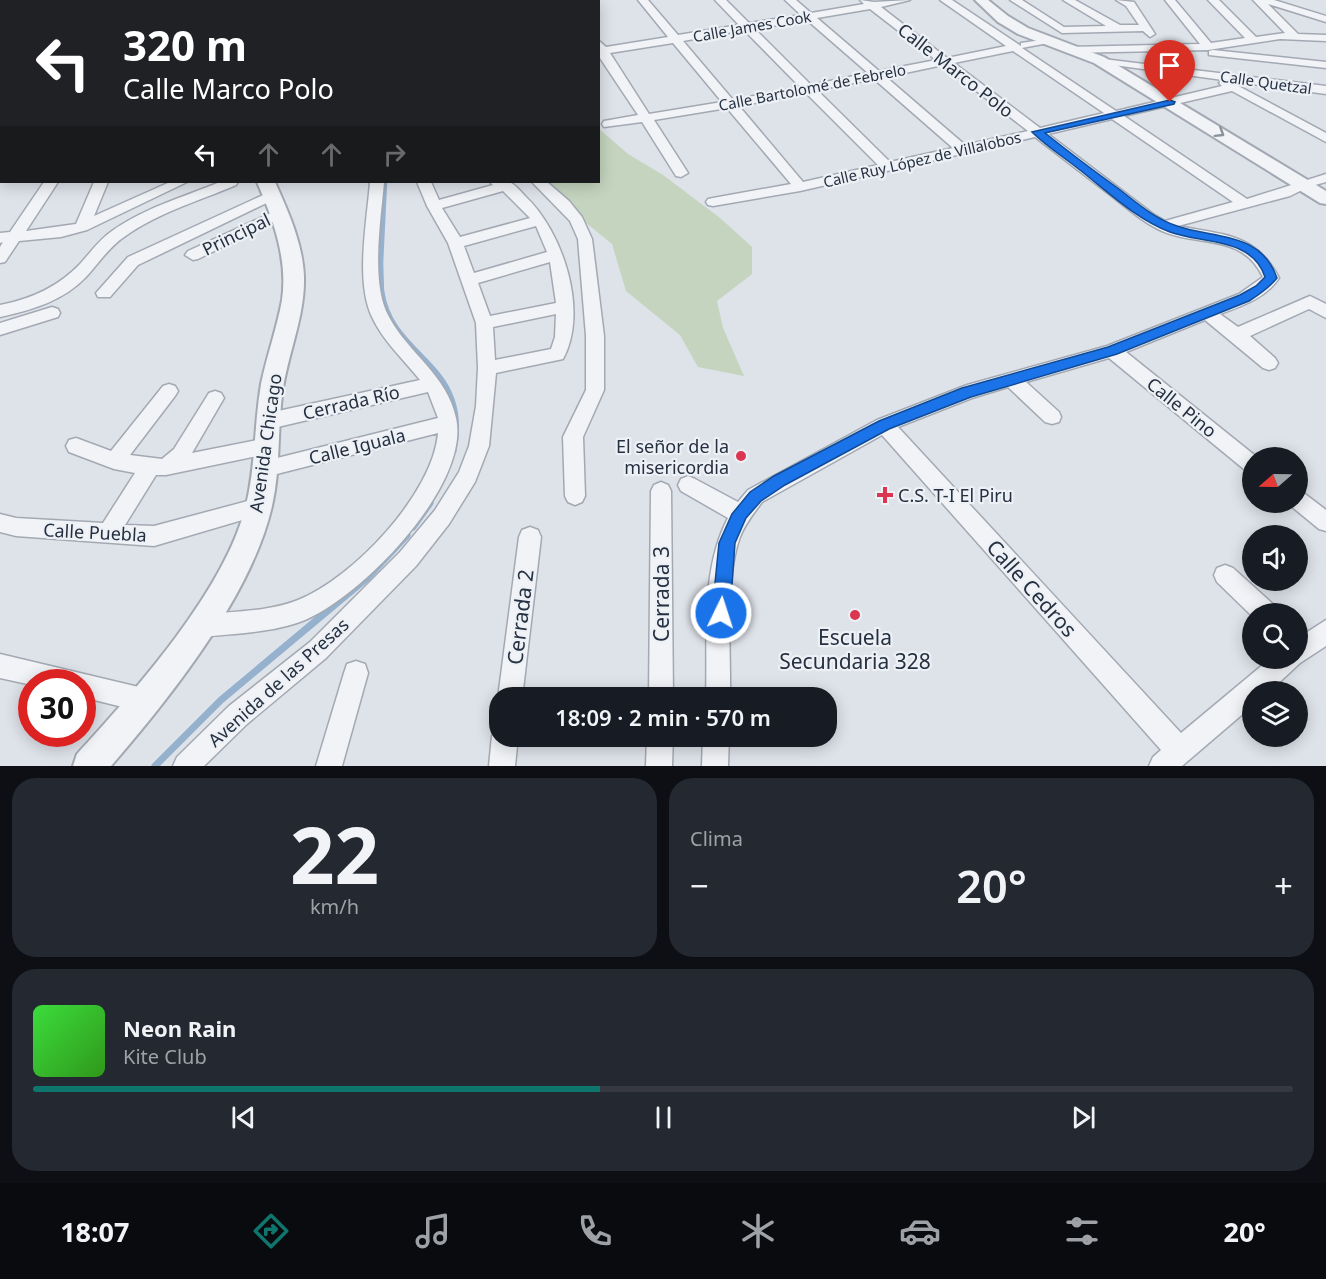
<!DOCTYPE html>
<html lang="es">
<meta charset="utf-8">
<style>
:root{--surface:#171b24;--page:#242831;--text:#f1f3f6;--muted:#9ea1a6;--line:#363941;--accent:#0f766e}
body{margin:0;font-family:"Noto Sans",sans-serif;background:var(--page);color:var(--text);height:100vh;display:flex;flex-direction:column;font-size:22px;white-space:nowrap}
*{box-sizing:border-box;margin:0}
p{font-size:20px;color:var(--muted)}
.icon{flex:none;width:33px;height:33px;fill:none;stroke:currentColor;stroke-width:2;stroke-linecap:round;stroke-linejoin:round}
.map{position:relative;height:766px;overflow:hidden}
.side{display:flex;flex-direction:column;gap:12px;padding:12px;background:#0d0f14;flex:1}
.side>*{flex:none}
.guide{position:absolute;left:0px;top:0px;width:600px;height:183px;box-shadow:0 3px 15px #0003;background:#202124;color:#fff;overflow:hidden}
.needle{width:39px;rotate:250deg}
.controls{position:absolute;left:1242px;top:447px;display:grid;gap:12px}
.controls a{display:grid;place-items:center;width:66px;height:66px;border-radius:50%;background:var(--surface);box-shadow:0 3px 15px #0003;font-size:30px}
.speed{position:absolute;left:18px;top:669px;display:flex;gap:12px;font-size:30px;font-weight:700;text-align:center}
.speed>*{display:grid;place-content:center;width:78px;height:78px;border-radius:50%;background:var(--surface);box-shadow:0 3px 15px #0003;line-height:1}
.speed .limit{border:9px solid #d22;background:#fff;color:#111}
.pin{position:absolute;display:grid;place-items:center;width:51px;height:51px;color:#fff;margin:-62px -26px;border-radius:50% 50% 50% 0;rotate:-45deg;box-shadow:0 0 6px #0007}
.pin .icon{rotate:45deg}
.me{position:absolute;width:66px;margin:-33px;rotate:4deg;stroke-linejoin:round;filter:drop-shadow(0 0 4px #0008)}
.turn{display:flex;align-items:center;gap:21px;height:126px;padding:0 24px;font-size:27px}
.turn .icon{width:78px;height:78px;stroke-width:2.5}
.turn b{display:block;font-size:42px;line-height:51px}
.lanes{display:flex;align-items:center;height:57px;padding:0 24px;background:#0003;justify-content:center;gap:30px;direction:ltr}
.lanes .off{opacity:.35}
.big{font-size:45px;font-weight:600;line-height:1.1}
.side .widget{flex:1;display:flex;flex-direction:column;justify-content:center;gap:9px;min-width:0;padding:0 21px;border-radius:24px;background:var(--page)}
.side .dial{align-items:center;gap:0}
.dial b{font-size:78px;line-height:1}
.song{display:flex;align-items:center;gap:18px}
.cover{width:72px;height:72px;border-radius:9px;background:linear-gradient(135deg,hsl(120 70% 55%),hsl(110 70% 35%))}
.played{height:6px;border-radius:3px;background:linear-gradient(90deg,var(--accent) 45%,var(--line) 45%)}
.keys{display:flex;justify-content:space-around;direction:ltr}
.heat{display:flex;justify-content:space-between;align-items:center;font-size:33px;direction:ltr}
.side .tiles{flex:1;display:grid;gap:12px;grid-template-columns:1fr 1fr}
.widget:last-child{grid-column:span 2}
.trip{position:absolute;left:489px;top:687px;width:348px;height:60px;border-radius:24px;background:var(--surface);box-shadow:0 3px 15px #0003;font-weight:600;line-height:60px;text-align:center}
.tabs{display:flex;height:96px;justify-content:space-around;align-items:center;background:#090b0e;color:var(--muted)}
.tabs .icon{width:42px;height:42px}
.tabs .selected{color:var(--accent)}
.tabs b{font-size:27px;color:var(--text)}
.map>svg:first-child{display:block}
.green{fill:#c4d4be}
.lines{fill:none;stroke-linecap:round;stroke-linejoin:round}
.stream-far2{stroke:#95b1cd;stroke-width:4.5}
.stream-far1{stroke:#95b1cd;stroke-width:5}
.stream{stroke:#95b1cd;stroke-width:7}
.minor-casing{stroke:#a3a9b3;stroke-width:3}
.tertiary-casing{stroke:#a3a9b3;stroke-width:4}
.minor{fill:#f1f3f7;fill-rule:evenodd}
.tertiary{fill:#f1f3f7;fill-rule:evenodd}
.oneway{stroke:#8b929c}
.route{fill:#1a73e8;stroke:#114b97;stroke-width:1.5}
.poi-dot{fill:#db3551;stroke:#edf1f6;stroke-width:2}
.labels{text-anchor:middle;dominant-baseline:central;stroke-width:4.5;stroke-linejoin:round;paint-order:stroke}
.far-street-label{font-size:15px;fill:#253041;stroke:#edf1f6}
.street-label{font-size:18px;fill:#253041;stroke:#edf1f6}
.poi-label{font-size:18px;fill:#253041;stroke:#edf1f6;text-anchor:end}
.near-street-label{font-size:21px;fill:#253041;stroke:#edf1f6}
.near-poi-label{font-size:21px;fill:#253041;stroke:#edf1f6}
</style>
<div class="map">
<svg width="1326" height="766" viewBox="0 0 1326 766">
<rect width="100%" height="100%" fill="#dee2e9"/>
<!-- green -->
<path class="green" d="M 599,129 L 628,154 L 663,175 L 720,218 L 752,247 L 752,274 L 717,301 L 723,328 L 744,376 L 698,367 L 680,335 L 626,291 L 612,244 L 585,222 L 547,182 L 598,182 Z"/>
<g class="lines">
<!-- stream-far2 -->
<path class="stream-far2" d="M 382,293 L 381,263 L 385,182"/>
<!-- stream-far1 -->
<path class="stream-far1" d="M 382,292 C 392,359 472,363 454,451"/>
<!-- stream -->
<path class="stream" d="M 413,527 L 430,503
M 155,766 L 221,700 L 367,578 L 407,535"/>
<!-- minor casing -->
<g class="minor-casing">
<path id="minor" d="M 69,0 L 79,0 L 68,2 Z
M 125,0 L 135,0 L 124,2 Z
M 252,0 L 262,0 L 251,2 Z
M 285,0 L 295,0 L 284,2 Z
M 400,0 L 410,0 L 399,2 Z
M 494,0 L 504,0 L 504,2 L 494,2 Z
M 533,0 L 552,0 L 532,2 Z
M 564,0 L 574,0 L 575,2 L 565,2 Z
M 638,0 L 648,0 L 678,35 L 739,25 L 715,0 L 726,0 L 749,23 L 801,15 L 785,0 L 796,0 L 811,13 L 864,4 L 860,0 L 874,2 L 910,0 L 881,7 L 947,58 L 1006,46 L 940,0 L 952,0 L 1021,46 L 1021,43 L 1048,39 L 1048,43 L 1022,48 L 1116,111 L 1222,86 L 1219,83 L 1223,80 L 1099,63 L 1095,62 L 1095,58 L 1326,86 L 1326,94 L 1229,81 L 1326,133 L 1326,142 L 1232,91 L 1124,116 L 1247,199 L 1326,174 L 1326,182 L 1308,187 L 1290,196 L 1178,226 C 1223,235 1256,233 1279,278 C 1266,298 1242,306 1220,314 L 1238,327 L 1310,296 L 1326,304 L 1326,318 L 1309,309 L 1250,336 L 1275,358 L 1278,363 L 1275,368 L 1269,370 L 1263,368 L 1205,320 L 1126,352 L 1258,458 L 1252,458 L 1252,472 L 1245,470 L 1109,358 L 1026,382 L 1059,412 L 1061,417 L 1059,422 L 1052,424 L 1045,422 L 1008,387 L 972,398 L 898,427 L 1181,733 L 1271,658 L 1298,658 L 1298,638 L 1326,620 L 1326,646 L 1300,663 L 1269,692 L 1252,692 L 1252,706 L 1182,766 L 1149,766 L 1153,757 L 1161,750 L 882,435 L 762,502 C 754,513 745,524 740,537 C 724,581 731,650 730,698 L 706,698 C 708,639 700,571 728,518 L 681,491 L 678,485 L 681,479 L 688,476 L 695,479 L 738,502 L 748,490 L 877,420 L 967,385 L 1107,346 L 1239,294 L 1263,277 C 1242,233 1199,247 1162,231 C 1142,222 1126,207 1109,194 C 1084,175 1060,156 1035,137 L 800,191 L 713,206 L 708,205 L 706,202 L 708,199 L 713,198 L 791,184 L 727,108 L 654,120 L 688,173 L 681,177 L 676,176 L 642,122 L 604,127 L 602,124 L 604,121 L 638,115 L 598,55 L 598,40 L 606,47 L 668,37 ZM 870,9 L 936,60 L 879,71 L 817,18 ZM 807,20 L 868,73 L 811,85 L 755,29 ZM 744,30 L 800,87 L 733,100 L 683,41 ZM 673,43 L 722,102 L 649,114 L 610,53 ZM 1013,51 L 1104,113 L 1040,128 L 954,63 ZM 943,65 L 1028,131 L 965,145 L 886,77 ZM 874,79 L 953,148 L 890,162 L 817,90 ZM 806,93 L 878,165 L 803,182 L 739,106 ZM 1112,119 L 1233,202 L 1165,221 L 1153,214 L 1048,134 Z
M 1010,0 L 1022,0 L 1064,27 L 1106,26 L 1063,0 L 1075,0 L 1120,25 L 1139,25 L 1126,6 L 1116,0 L 1134,2 L 1155,34 L 1150,37 L 1143,31 L 1062,33 Z
M 1165,0 L 1175,0 L 1211,43 L 1245,38 L 1208,0 L 1219,0 L 1256,37 L 1285,33 L 1253,0 L 1274,0 L 1326,16 L 1326,22 L 1268,4 L 1298,34 L 1326,35 L 1326,41 L 1280,39 L 1208,50 L 1068,53 L 1063,50 L 1068,47 L 1200,44 Z
M 1213,50 L 1326,62 L 1326,68 L 1209,55 L 1209,51 Z
M 0,81 L 2,81 L 0,90 Z
M 2,101 L 2,109 L 0,110 L 0,102 Z
M 2,153 L 2,163 L 0,163 L 0,154 Z
M 44,182 L 58,182 L 26,231 L 76,224 L 94,182 L 108,182 L 94,216 L 170,182 L 187,182 L 87,230 L 61,237 L 19,241 L 5,262 L 0,263 L 0,247 L 3,242 L 0,243 L 0,233 L 10,232 Z
M 220,182 L 238,182 L 236,185 C 199,201 157,213 124,237 C 109,247 98,264 86,277 C 63,301 32,310 0,317 L 0,305 C 31,299 58,287 80,264 C 90,253 99,240 112,231 C 144,208 184,197 220,182 Z
M 370,182 L 384,182 C 381,219 370,284 389,317 C 409,354 447,375 456,418 C 471,485 362,596 305,620 C 273,633 236,633 202,637 L 194,634 L 190,626 L 194,618 L 202,615 C 233,611 268,612 298,600 C 353,578 433,494 438,433 L 265,477 L 258,475 L 255,469 L 258,463 L 265,461 L 438,418 L 428,392 L 269,429 L 262,426 L 260,421 L 262,416 L 269,413 L 420,380 C 404,360 383,341 372,317 C 355,281 367,221 370,182 Z
M 417,182 L 431,182 L 439,200 L 493,185 L 490,182 C 496,182 503,180 509,182 C 515,184 521,192 526,197 C 563,232 589,312 563,359 L 496,373 L 489,446 L 475,482 L 449,524 L 416,566 L 326,658 L 247,724 L 204,766 L 173,766 L 177,757 L 229,706 L 310,642 L 400,552 L 435,510 L 459,472 L 469,446 L 476,406 L 478,368 L 476,323 L 448,243 L 427,206 ZM 503,191 L 530,218 L 460,237 L 442,208 ZM 536,226 L 547,252 L 474,273 L 464,246 ZM 550,262 L 556,303 L 490,316 L 478,283 ZM 556,314 L 555,337 L 551,349 L 495,360 L 493,327 Z
M 532,182 L 547,182 L 569,201 L 582,217 L 592,239 L 604,336 L 604,390 L 583,437 L 585,496 L 582,502 L 575,505 L 568,502 L 565,496 L 563,437 L 586,390 L 586,336 L 578,239 L 570,221 Z
M 272,191 L 277,192 L 279,195 L 277,198 L 138,265 L 110,297 L 98,297 L 96,293 L 128,257 Z
M 280,209 L 287,213 L 285,216 L 198,259 L 193,260 L 185,255 L 188,251 Z
M 52,307 L 58,309 L 60,313 L 58,317 L 0,335 L 0,323 Z
M 169,384 L 175,386 L 178,391 L 175,396 L 130,455 L 162,459 L 174,449 L 209,393 L 215,391 L 221,393 L 224,398 L 192,453 L 267,438 L 274,440 L 277,446 L 274,452 L 267,454 L 166,475 L 156,475 L 125,525 L 154,526 L 259,498 L 266,501 L 269,507 L 266,513 L 154,546 L 16,536 L 0,532 L 0,514 L 16,518 L 103,523 L 135,473 L 114,469 L 69,452 L 66,446 L 69,440 L 76,438 L 111,451 L 163,386 Z
M 661,482 L 668,485 L 671,491 L 673,698 L 649,698 L 651,491 L 654,485 Z
M 1298,491 L 1305,494 L 1326,510 L 1326,531 L 1319,529 L 1291,506 L 1289,502 L 1298,502 Z
M 530,527 L 538,530 L 541,537 L 522,698 L 500,698 L 500,702 L 498,698 L 519,537 L 522,530 Z
M 1225,565 L 1233,568 L 1275,606 L 1278,614 L 1252,614 L 1252,616 L 1217,582 L 1214,575 L 1217,568 Z
M 0,654 L 147,689 L 156,692 L 159,701 L 156,710 L 147,713 L 82,697 L 82,682 L 32,682 L 32,685 L 0,678 Z
M 356,661 L 365,664 L 368,673 L 342,766 L 316,766 L 344,673 L 347,664 Z
M 500,726 L 500,736 L 518,736 L 515,766 L 489,766 L 492,736 L 496,727 Z
M 647,736 L 673,736 L 672,766 L 646,766 Z
M 703,736 L 729,736 L 728,766 L 702,766 Z"/>
</g>
<!-- tertiary casing -->
<g class="tertiary-casing">
<path id="tertiary" d="M 169,0 L 182,0 L 168,2 Z
M 975,0 L 988,0 L 1008,16 L 1028,28 L 1104,57 L 1326,191 L 1326,204 L 1320,203 L 1094,63 L 1018,34 L 998,22 Z
M 257,182 L 275,182 C 288,211 303,244 304,277 C 305,315 289,351 283,388 C 277,427 281,467 272,506 C 252,595 170,698 111,766 L 73,766 L 77,754 C 135,691 226,589 246,505 C 256,465 254,424 261,384 C 267,355 277,328 282,300 C 288,259 273,219 257,182 Z"/>
</g>
<!-- minor -->
<use href="#minor" class="minor"/>
<!-- tertiary -->
<use href="#tertiary" class="tertiary"/>
</g>
<!-- one-way arrows -->
<defs><path id="oneway-chevron" d="M-2-3.5L2.5 0L-2 3.5" fill="none" stroke-width="1.6" stroke-linecap="round" stroke-linejoin="round" transform="scale(1.5)"/></defs>
<use class="oneway" href="#oneway-chevron" transform="translate(1220 133) rotate(32)"/>
<!-- route -->
<path class="route" d="M 1170,100 L 1175,102 L 1174,104 L 1045,133 C 1069,152 1094,171 1119,189 C 1137,203 1155,219 1177,226 C 1214,239 1261,231 1277,278 C 1269,288 1260,294 1249,301 L 1117,354 L 971,397 L 889,429 L 785,485 L 761,501 L 746,518 L 735,543 L 730,613 L 727,619 L 721,621 L 715,619 L 712,613 L 719,543 L 732,514 L 750,492 L 774,476 L 879,421 L 962,388 L 1108,347 L 1240,295 L 1256,286 L 1265,277 C 1252,237 1202,244 1170,232 C 1135,219 1105,189 1076,167 C 1062,156 1045,145 1032,132 Z"/>
<!-- markers -->
<g class="poi-dot">
<circle cx="741" cy="456" r="6"/>
<path d="M882 486h6v6h6v6h-6v6h-6v-6h-6v-6h6z"/>
<circle cx="855" cy="615" r="6"/>
</g>
<g class="labels">
<!-- far-street labels -->
<g class="far-street-label">
<text transform="translate(752 26) rotate(-10)">Calle James Cook</text>
<text transform="translate(1266 82) rotate(8)">Calle Quetzal</text>
<text transform="translate(812 87) rotate(-11)">Calle Bartolomé de Febrelo</text>
<text transform="translate(922 159) rotate(-13)">Calle Ruy López de Villalobos</text>
</g>
<!-- street labels -->
<g class="street-label">
<text transform="translate(956 70) rotate(38)">Calle Marco Polo</text>
<text transform="translate(236 234) rotate(-26)">Principal</text>
<text transform="translate(351 402) rotate(-13)">Cerrada Río</text>
<text transform="translate(1182 407) rotate(39)">Calle Pino</text>
<text transform="translate(265 443) rotate(-82)">Avenida Chicago</text>
<text transform="translate(357 446) rotate(-14)">Calle Iguala</text>
<text transform="translate(95 532) rotate(3)">Calle Puebla</text>
<text transform="translate(278 682) rotate(-42)">Avenida de las Presas</text>
</g>
<!-- poi labels -->
<g class="poi-label">
<text x="729" y="446">El señor de la<tspan x="729" dy="21">misericordia</tspan></text>
<text x="898" y="495" text-anchor="start">C.S. T-I El Piru</text>
</g>
<!-- near-street labels -->
<g class="near-street-label">
<text transform="translate(1032 588) rotate(48)">Calle Cedros</text>
<text transform="translate(661 594) rotate(-90)">Cerrada 3</text>
<text transform="translate(520 617) rotate(-83)">Cerrada 2</text>
</g>
<!-- near-poi labels -->
<g class="near-poi-label">
<text x="855" y="637">Escuela<tspan x="855" dy="24">Secundaria 328</tspan></text>
</g>
</g>
</svg>
<div class="controls">
<a><svg class="needle" viewBox="-14 -14 28 28"><path d="M0-13l5 13h-10z" fill="#e53935"/><path d="M0 13l5-13h-10z" fill="#9ea1a6"/></svg></a>
<a><svg class="icon" aria-label="sound" viewBox="0 0 24 24"><path d="M4 9h4l5-4v14l-5-4H4zM17 9q2 3 0 6"/></svg></a>
<a><svg class="icon" aria-label="search" viewBox="0 0 24 24"><circle cx="10" cy="10" r="6"/><path d="M15 15l6 6"/></svg></a>
<a><svg class="icon" aria-label="layers" viewBox="0 0 24 24"><path d="M12 4l9 5-9 5-9-5zM3 14l9 5 9-5"/></svg></a>
</div>
<div class="speed"><div class="limit">30</div></div>
<div class="pin" style="left:1170px;top:102px;background:#d93025"><svg class="icon" aria-label="arrive" viewBox="0 0 24 24"><path d="M6 21V4h12l-3 4 3 4H6"/></svg></div>
<svg class="me" style="left:721px;top:613px" viewBox="-20 -20 40 40"><circle r="17" fill="#1a73e8" stroke="#fff" stroke-width="3"/><path d="M0-11L8 9 0 5-8 9z" fill="#fff"/></svg>
<div class="trip">18:09 · 2 min · 570 m</div>
<div class="guide">
<div class="turn"><svg class="icon" aria-label="left" viewBox="0 0 24 24"><path d="M17 20v-9H6M10 6l-5 5 5 5"/></svg><div><b>320 m</b>Calle Marco Polo</div></div>
<div class="lanes"><svg class="icon" aria-label="left" viewBox="0 0 24 24"><path d="M17 20v-9H6M10 6l-5 5 5 5"/></svg><svg class="icon off" aria-label="ahead" viewBox="0 0 24 24"><path d="M12 20V5M6 11l6-6 6 6"/></svg><svg class="icon off" aria-label="ahead" viewBox="0 0 24 24"><path d="M12 20V5M6 11l6-6 6 6"/></svg><svg class="icon off" aria-label="right" viewBox="0 0 24 24"><path d="M7 20v-9h11M14 6l5 5-5 5"/></svg></div>
</div>
</div>
<section class="side">
<div class="tiles">
<div class="widget dial"><b>22</b><p>km/h</p></div>
<div class="widget"><p>Clima</p>
<div class="heat"><a>−</a><b class="big">20°</b><a>+</a></div>
</div>
<div class="widget">
<div class="song"><i class="cover"></i><div><b>Neon Rain</b><p>Kite Club</p></div></div>
<div class="played"></div>
<div class="keys"><svg class="icon" aria-label="previous" viewBox="0 0 24 24"><path d="M18 5L8 12l10 7zM5 5v14"/></svg><svg class="icon" aria-label="pause" viewBox="0 0 24 24"><path d="M8 5v14M16 5v14"/></svg><svg class="icon" aria-label="next" viewBox="0 0 24 24"><path d="M6 5l10 7-10 7zM19 5v14"/></svg></div>
</div>
</div>
</section>
<nav class="tabs">
<b>18:07</b>
<svg class="icon selected" aria-label="directions" viewBox="0 0 24 24"><path d="M12 3l9 9-9 9-9-9zM9 14v-3h6M13 9l2 2-2 2"/></svg>
<svg class="icon" aria-label="music" viewBox="0 0 24 24"><path d="M9 18V5l10-2v13"/><circle cx="6" cy="18" r="3"/><circle cx="16" cy="16" r="3"/></svg>
<svg class="icon" aria-label="phone" viewBox="0 0 24 24"><path d="M5 4h4l2 5-3 2q2 4 5 5l2-3 5 2v4C11 20 4 13 5 4z"/></svg>
<svg class="icon" aria-label="climate" viewBox="0 0 24 24"><path d="M12 3v18M4 7l16 10M4 17L20 7"/></svg>
<svg class="icon" aria-label="car" viewBox="0 0 24 24"><path d="M5 17H2v-5l4-1 3-4h7l3 4 3 1v5h-3M9 17h6M6 11h13"/><circle cx="7" cy="17" r="2"/><circle cx="17" cy="17" r="2"/></svg>
<svg class="icon" aria-label="filters" viewBox="0 0 24 24"><path d="M4 7h16M4 17h16"/><circle cx="9" cy="7" r="2"/><circle cx="15" cy="17" r="2"/></svg>
<b>20°</b>
</nav>
